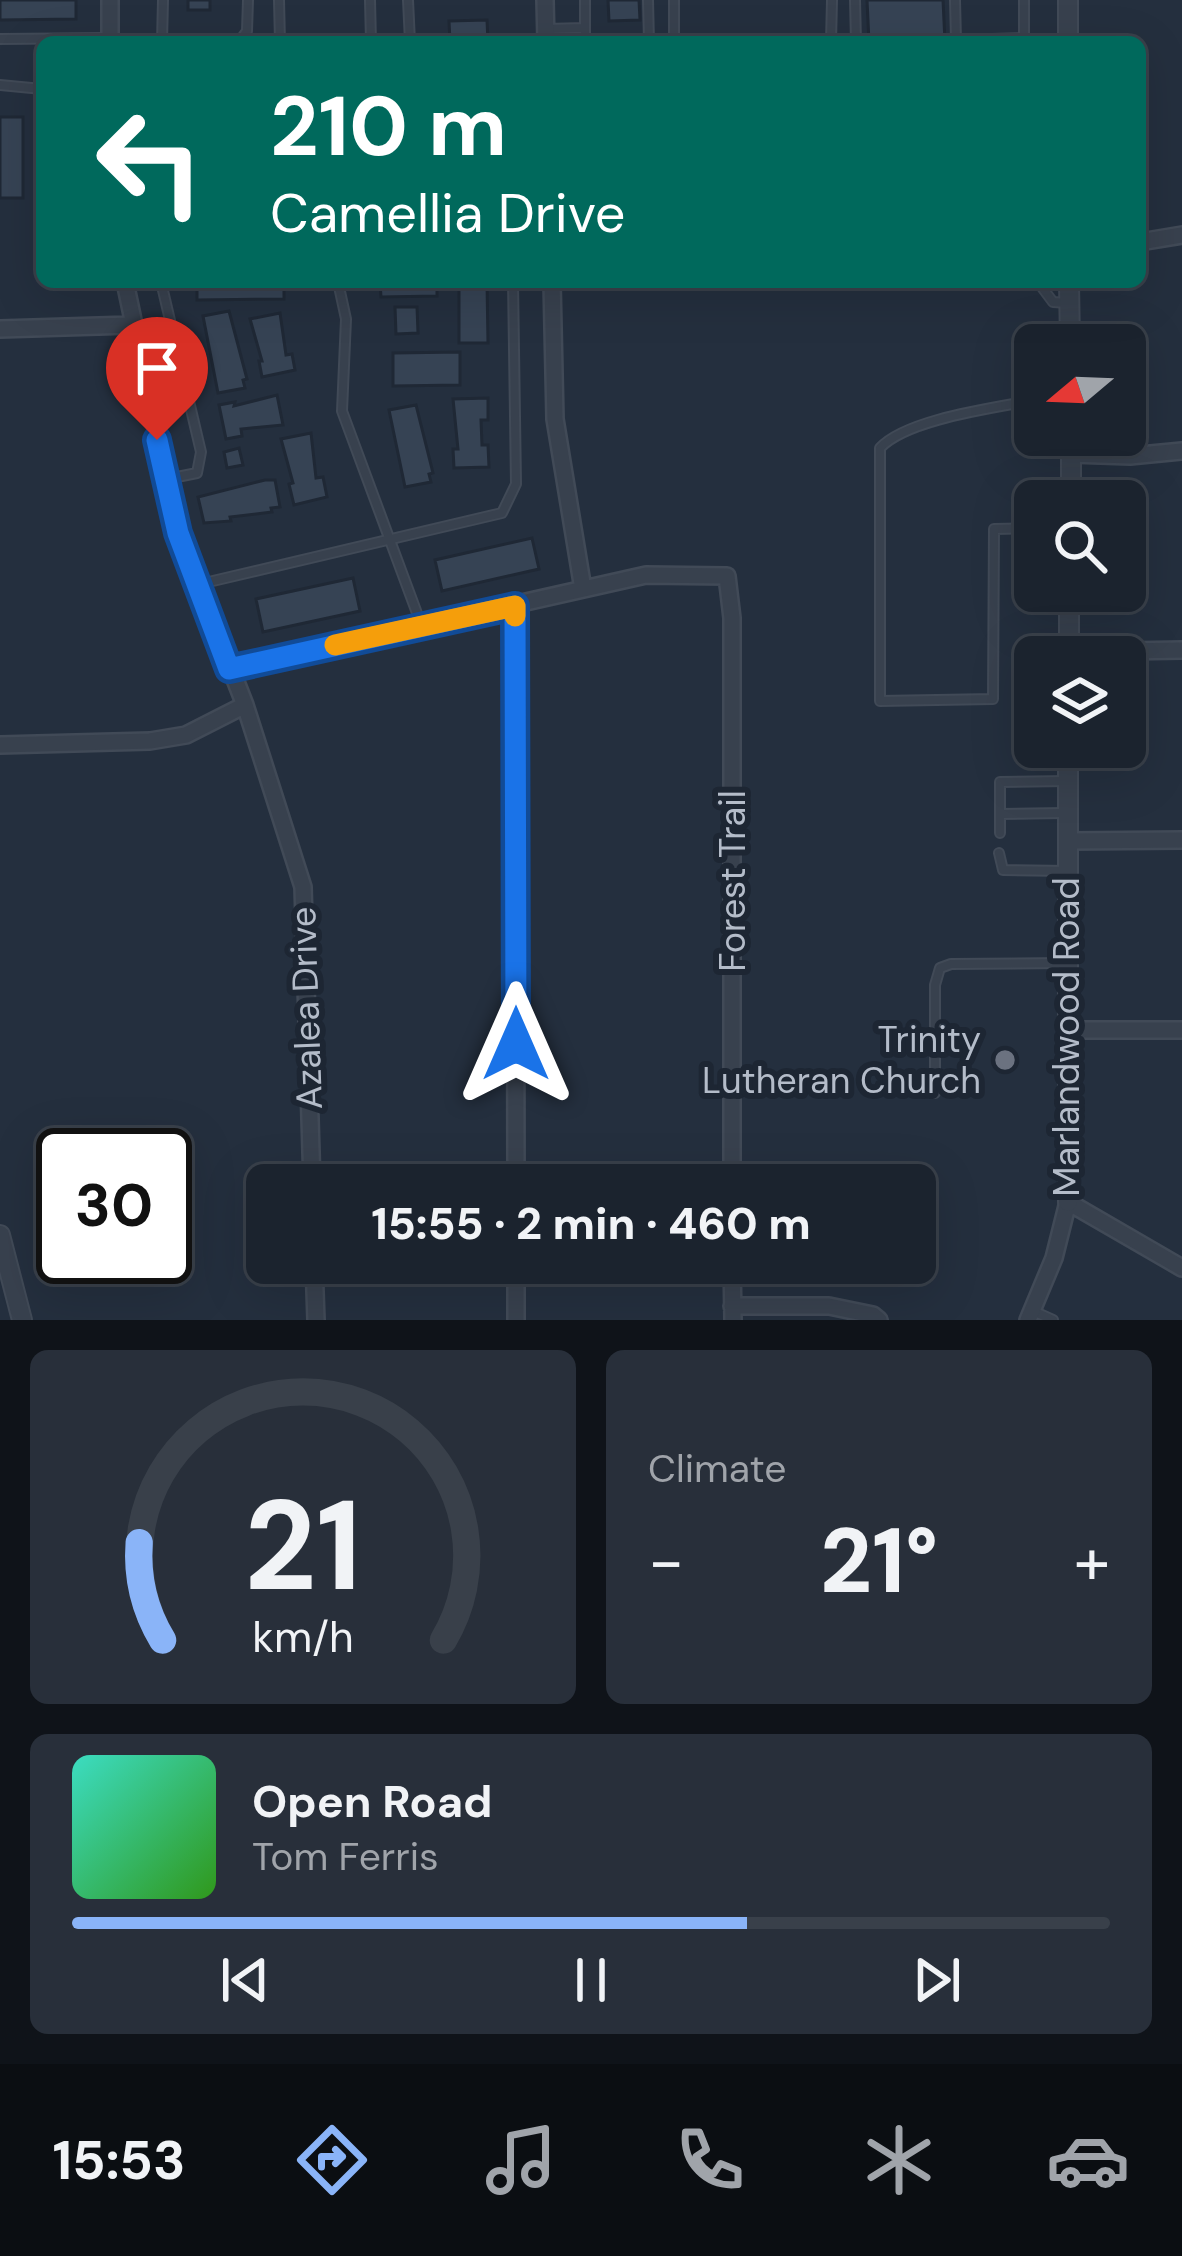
<!DOCTYPE html>
<meta charset="utf-8">
<style>
:root{--surface:#1b232e;--page:#282f3a;--text:#f1f3f6;--muted:#a0a4aa;--line:#39404a;--accent:#8ab4f8}
body{margin:0;font-family:"DM Sans",sans-serif;background:var(--page);color:var(--text);height:100vh;display:flex;flex-direction:column;font-size:45px;white-space:nowrap}
*{box-sizing:border-box;margin:0}
p{font-size:39px;color:var(--muted)}
.icon{flex:none;width:66px;height:66px;fill:none;stroke:currentColor;stroke-width:2;stroke-linecap:round;stroke-linejoin:round}
.map{position:relative;height:1320px;overflow:hidden}
.panel{display:flex;flex-direction:column;gap:30px;padding:30px;background:#0f1319;flex:1}
.panel>*{flex:none}
.banner{position:absolute;left:36px;top:36px;width:1110px;height:252px;border-radius:18px;box-shadow:0 12px 48px #0002,0 0 0 3px var(--line);background:#00695c;color:#fff;overflow:hidden}
.needle{width:78px;rotate:251deg}
.tools{position:absolute;left:1014px;top:324px;display:grid;gap:24px}
.tools a{display:grid;place-items:center;width:132px;height:132px;border-radius:18px;background:var(--surface);box-shadow:0 12px 48px #0002,0 0 0 3px var(--line);font-size:60px}
.speed{position:absolute;left:36px;top:1128px;display:flex;gap:24px;font-size:60px;font-weight:700;text-align:center}
.speed>*{display:grid;place-content:center;width:156px;height:156px;border-radius:50%;background:var(--surface);box-shadow:0 12px 48px #0002,0 0 0 3px var(--line);line-height:1}
.speed .limit{border:6px solid #111;border-radius:18px;background:#fff;color:#111}
.pin{position:absolute;display:grid;place-items:center;width:102px;height:102px;color:#fff;margin:-123px -51px;border-radius:50% 50% 50% 0;rotate:-45deg;box-shadow:0 0 12px #0007}
.pin .icon{rotate:45deg}
.me{position:absolute;width:132px;margin:-66px;rotate:0deg;stroke-linejoin:round;filter:drop-shadow(0 0 9px #0008)}
.turn{display:flex;align-items:center;gap:42px;height:252px;padding:0 36px;font-size:54px}
.turn .icon{width:156px;height:156px;stroke-width:2.5}
.turn b{display:block;font-size:84px;line-height:102px}
.big{font-size:90px;font-weight:800;line-height:1.1}
.panel .tile{flex:1;display:flex;flex-direction:column;justify-content:center;gap:18px;min-width:0;padding:0 42px;border-radius:18px;background:var(--page)}
.panel .dial{align-items:center;gap:0}
.dial svg{height:312px;overflow:visible;fill:none;stroke:var(--line);stroke-width:7;stroke-linecap:round;text-anchor:middle}
.dial text{fill:var(--text);stroke:none}
.song{display:flex;align-items:center;gap:36px}
.cover{width:144px;height:144px;border-radius:18px;background:linear-gradient(135deg,hsl(170 70% 55%),hsl(110 70% 35%))}
.played{height:12px;border-radius:6px;background:linear-gradient(90deg,var(--accent) 65%,var(--line) 65%)}
.keys{display:flex;justify-content:space-around;direction:ltr}
.heat{display:flex;justify-content:space-between;align-items:center;font-size:66px;direction:ltr}
.panel .tiles{flex:1;display:grid;gap:30px;grid-template-columns:1fr 1fr}
.tile:last-child{grid-column:span 2}
.trip{position:absolute;left:246px;top:1164px;width:690px;height:120px;border-radius:18px;background:var(--surface);box-shadow:0 12px 48px #0002,0 0 0 3px var(--line);font-weight:800;line-height:120px;text-align:center}
.tabs{display:flex;height:192px;justify-content:space-around;align-items:center;background:#0b0e12;color:var(--muted)}
.tabs .icon{width:84px;height:84px}
.tabs .on{color:var(--accent)}
.tabs b{font-size:54px;color:var(--text)}
.map>svg:first-child{display:block}
.building{fill:#364354;stroke:#1f2835;stroke-width:3}
.lines{fill:none;stroke-linecap:round;stroke-linejoin:round}
.service-casing{stroke:#414a57;stroke-width:12}
.minor-casing{stroke:#414a57;stroke-width:20}
.tertiary-casing{stroke:#414a57;stroke-width:22}
.service{stroke:#38414e;stroke-width:8}
.minor{stroke:#38414e;stroke-width:15}
.tertiary{stroke:#38414e;stroke-width:18}
.route-casing{stroke:#114b97;stroke-width:30}
.route{stroke:#1a73e8;stroke-width:21}
.slow{stroke:#f59e0b;stroke-width:21}
.worship-dot{fill:#6b7280;stroke:#1d2633;stroke-width:4.5}
.labels{text-anchor:middle;dominant-baseline:central;stroke-width:12;stroke-linejoin:round;paint-order:stroke}
.street-label{font-size:36px;fill:#b4bcc9;stroke:#1d2633}
.poi-label{font-size:36px;fill:#b4bcc9;stroke:#1d2633;text-anchor:end}
</style>
<div class="map">
<svg width="1182" height="1320" viewBox="0 0 1182 1320">
<rect width="100%" height="100%" fill="#242f3e"/>
<!-- building -->
<path class="building" d="M 0,0 L 76,0 L 76,19 L 0,20 Z
M 188,0 L 210,0 L 210,10 L 188,10 Z
M 608,0 L 639,0 L 640,20 L 609,21 Z
M 867,0 L 943,0 L 945,42 L 869,42 Z
M 487,20 L 488,42 L 450,42 L 449,21 Z
M 0,117 L 23,117 L 23,198 L 0,198 Z
M 197,282 L 284,282 L 284,299 L 197,300 Z
M 380,282 L 437,282 L 437,296 L 381,297 Z
M 459,282 L 487,282 L 488,343 L 459,343 Z
M 395,307 L 417,307 L 418,333 L 396,334 Z
M 229,311 L 247,379 L 243,380 L 245,388 L 218,393 L 203,316 Z
M 280,313 L 286,355 L 292,354 L 295,370 L 262,377 L 259,361 L 262,361 L 250,319 Z
M 460,352 L 460,385 L 393,386 L 393,353 Z
M 277,395 L 283,425 L 241,429 L 242,436 L 226,439 L 219,405 L 235,402 L 234,406 Z
M 488,398 L 488,420 L 481,420 L 482,445 L 488,445 L 489,467 L 454,468 L 453,449 L 458,449 L 453,399 Z
M 416,405 L 433,473 L 429,474 L 431,482 L 405,487 L 389,410 Z
M 311,433 L 316,478 L 323,477 L 327,497 L 294,505 L 289,484 L 293,483 L 281,439 Z
M 239,448 L 243,465 L 227,468 L 224,452 Z
M 265,480 L 275,480 L 280,507 L 271,508 L 272,512 L 230,517 L 231,521 L 204,523 L 198,497 Z
M 532,538 L 539,569 L 442,591 L 435,560 Z
M 353,578 L 360,611 L 263,632 L 256,599 Z"/>
<g class="lines">
<!-- service casing -->
<g class="service-casing">
<path id="service" d="M 279,0 L 280,42
M 370,0 L 371,42
M 408,0 L 410,42
M 585,0 L 585,28
M 648,0 L 649,42
M 674,0 L 674,42
M 855,0 L 856,42
M 955,0 L 956,40
M 1024,0 L 1024,41
M 546,29 L 585,28 L 585,42
M 0,39 L 110,38
M 956,40 L 1024,38
M 162,42 L 163,0
M 239,42 L 247,31 L 248,0
M 831,42 L 832,0
M 0,85 L 42,89
M 161,282 L 201,452 L 197,473 L 167,479
M 338,282 L 346,319 L 342,411 L 421,624
M 714,282 L 765,282
M 1038,282 L 1053,302 L 1068,303
M 1035,400 C 994,408 907,419 880,448 L 880,701 L 993,699 L 994,529 L 1035,528
M 200,584 L 502,513 L 516,484 L 513,282
M 1000,814 L 1064,813
M 1000,833 L 1000,782 L 1067,781
M 999,853 L 1003,870 L 1068,871
M 935,1093 L 935,985 L 940,968 L 951,964 L 1065,963
M 1033,1311 L 1053,1320"/>
</g>
<!-- minor casing -->
<g class="minor-casing">
<path id="minor" d="M 110,0 L 110,42
M 545,0 L 546,42
M 1140,242 L 1182,235
M 125,282 L 178,533 L 245,705 L 303,887 L 312,1185
M 552,282 L 555,419 L 583,589
M 0,329 L 131,325
M 1071,454 L 1130,456 L 1182,451
M 515,606 L 516,1185
M 1069,652 L 1182,650
M 229,669 L 646,575 L 727,576 L 732,618 L 732,1185
M 0,745 L 150,741 L 186,735 L 245,705
M 1068,841 L 1182,840
M 1068,1030 L 1182,1030
M 314,1263 L 316,1320
M 516,1263 L 516,1320
M 732,1263 L 733,1320
M 732,1306 L 829,1306 L 873,1315 L 879,1320
M 1028,1320 L 1054,1258 L 1068,1202 L 1182,1268"/>
</g>
<!-- tertiary casing -->
<g class="tertiary-casing">
<path id="tertiary" d="M 1068,0 L 1068,42
M 1069,282 L 1070,345
M 1071,501 L 1071,435
M 1069,657 L 1069,591
M 1068,1202 L 1068,747
M 0,1235 L 22,1320"/>
</g>
<!-- service -->
<use href="#service" class="service"/>
<!-- minor -->
<use href="#minor" class="minor"/>
<!-- tertiary -->
<use href="#tertiary" class="tertiary"/>
</g>
<g class="lines">
<!-- route casing -->
<g class="route-casing">
<path id="route" d="M 157,440 L 178,533 L 229,669 L 515,606 L 516,1044"/>
</g>
<!-- route -->
<use href="#route" class="route"/>
<!-- slow -->
<path class="slow" d="M 335,645 L 515,606 L 515,616"/>
</g>
<!-- markers -->
<circle class="worship-dot" cx="1005" cy="1060" r="12"/>
<g class="labels">
<!-- street labels -->
<g class="street-label">
<text transform="translate(732 881) rotate(-90)">Forest Trail</text>
<text transform="translate(306 1008) rotate(-92)">Azalea Drive</text>
<text transform="translate(1066 1037) rotate(-90)">Marlandwood Road</text>
</g>
<!-- poi labels -->
<g class="poi-label">
<text x="981" y="1039">Trinity<tspan x="981" dy="41">Lutheran Church</tspan></text>
</g>
</g>
</svg>
<div class="tools">
<a><svg class="needle" viewBox="-14 -14 28 28"><path d="M0-13l5 13h-10z" fill="#e53935"/><path d="M0 13l5-13h-10z" fill="#a0a4aa"/></svg></a>
<a><svg class="icon" aria-label="search" viewBox="0 0 24 24"><circle cx="10" cy="10" r="6"/><path d="M15 15l6 6"/></svg></a>
<a><svg class="icon" aria-label="layers" viewBox="0 0 24 24"><path d="M12 4l9 5-9 5-9-5zM3 14l9 5 9-5"/></svg></a>
</div>
<div class="speed"><div class="limit">30</div></div>
<div class="pin" style="left:157px;top:440px;background:#d93025"><svg class="icon" aria-label="arrive" viewBox="0 0 24 24"><path d="M6 21V4h12l-3 4 3 4H6"/></svg></div>
<svg class="me" style="left:516px;top:1044px" viewBox="-20 -20 40 40"><path d="M0-17L14 15 0 8-14 15z" fill="#1a73e8" stroke="#fff" stroke-width="4"/></svg>
<div class="trip">15:55 · 2 min · 460 m</div>
<div class="banner">
<div class="turn"><svg class="icon" aria-label="left" viewBox="0 0 24 24"><path d="M17 20v-9H6M10 6l-5 5 5 5"/></svg><div><b>210 m</b>Camellia Drive</div></div>
</div>
</div>
<section class="panel">
<div class="tiles">
<div class="tile dial"><svg viewBox="0 0 100 80">
<path d="M14 69A42 42 0 1 1 86 69"/>
<path d="M14 69A42 42 0 0 1 8 44" stroke="#8ab4f8"/>
<text x="50" y="56" font-size="32" font-weight="700">21</text>
<text x="50" y="72" font-size="11">km/h</text>
</svg></div>
<div class="tile"><p>Climate</p>
<div class="heat"><a>−</a><b class="big">21°</b><a>+</a></div>
</div>
<div class="tile">
<div class="song"><i class="cover"></i><div><b>Open Road</b><p>Tom Ferris</p></div></div>
<div class="played"></div>
<div class="keys"><svg class="icon" aria-label="previous" viewBox="0 0 24 24"><path d="M18 5L8 12l10 7zM5 5v14"/></svg><svg class="icon" aria-label="pause" viewBox="0 0 24 24"><path d="M8 5v14M16 5v14"/></svg><svg class="icon" aria-label="next" viewBox="0 0 24 24"><path d="M6 5l10 7-10 7zM19 5v14"/></svg></div>
</div>
</div>
</section>
<nav class="tabs">
<b>15:53</b>
<svg class="icon on" aria-label="directions" viewBox="0 0 24 24"><path d="M12 3l9 9-9 9-9-9zM9 14v-3h6M13 9l2 2-2 2"/></svg>
<svg class="icon" aria-label="music" viewBox="0 0 24 24"><path d="M9 18V5l10-2v13"/><circle cx="6" cy="18" r="3"/><circle cx="16" cy="16" r="3"/></svg>
<svg class="icon" aria-label="phone" viewBox="0 0 24 24"><path d="M5 4h4l2 5-3 2q2 4 5 5l2-3 5 2v4C11 20 4 13 5 4z"/></svg>
<svg class="icon" aria-label="climate" viewBox="0 0 24 24"><path d="M12 3v18M4 7l16 10M4 17L20 7"/></svg>
<svg class="icon" aria-label="car" viewBox="0 0 24 24"><path d="M5 17H2v-5l4-1 3-4h7l3 4 3 1v5h-3M9 17h6M6 11h13"/><circle cx="7" cy="17" r="2"/><circle cx="17" cy="17" r="2"/></svg>
</nav>
